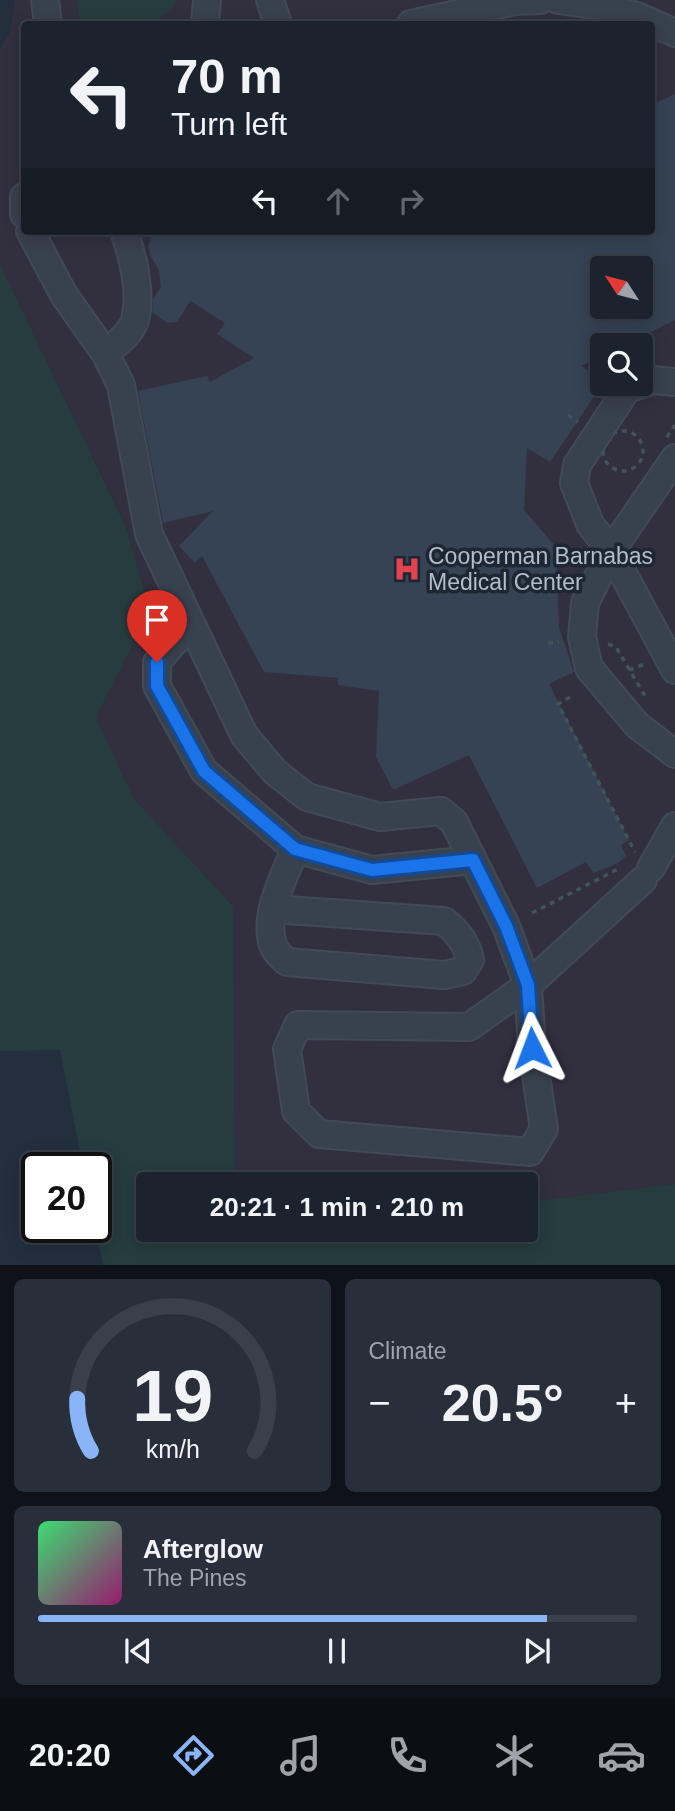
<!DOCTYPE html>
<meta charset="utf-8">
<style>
:root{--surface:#1b232e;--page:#282f3a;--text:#f1f3f6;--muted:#a0a4aa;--line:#39404a;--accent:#8ab4f8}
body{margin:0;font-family:Helvetica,sans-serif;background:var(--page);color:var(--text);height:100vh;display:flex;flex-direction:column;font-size:26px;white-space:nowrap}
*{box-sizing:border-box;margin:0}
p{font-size:23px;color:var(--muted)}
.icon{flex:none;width:38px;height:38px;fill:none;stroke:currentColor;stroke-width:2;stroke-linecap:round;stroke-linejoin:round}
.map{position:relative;height:1265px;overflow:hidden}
.sheet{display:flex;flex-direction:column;gap:14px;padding:14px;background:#0f1319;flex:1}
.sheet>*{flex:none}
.guide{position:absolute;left:21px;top:21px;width:634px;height:214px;border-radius:7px;box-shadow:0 4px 18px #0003,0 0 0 2px var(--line);background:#1b232e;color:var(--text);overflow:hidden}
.needle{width:46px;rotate:306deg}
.buttons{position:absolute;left:590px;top:256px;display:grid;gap:14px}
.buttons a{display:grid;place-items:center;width:63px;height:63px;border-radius:7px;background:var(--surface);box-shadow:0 4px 18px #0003,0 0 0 2px var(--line);font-size:35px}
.speed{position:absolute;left:21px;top:1152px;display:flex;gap:14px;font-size:35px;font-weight:700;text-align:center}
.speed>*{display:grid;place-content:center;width:91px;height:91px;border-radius:50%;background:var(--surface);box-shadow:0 4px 18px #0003,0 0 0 2px var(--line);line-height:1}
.speed .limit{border:4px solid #111;border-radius:10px;background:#fff;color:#111}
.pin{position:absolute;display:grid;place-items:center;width:60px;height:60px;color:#fff;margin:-72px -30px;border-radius:50% 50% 50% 0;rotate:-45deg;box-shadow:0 0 7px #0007}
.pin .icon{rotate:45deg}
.me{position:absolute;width:77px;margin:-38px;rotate:357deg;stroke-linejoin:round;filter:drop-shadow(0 0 5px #0008)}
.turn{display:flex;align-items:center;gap:24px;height:147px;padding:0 35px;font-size:32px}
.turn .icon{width:91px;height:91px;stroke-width:2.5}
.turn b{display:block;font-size:49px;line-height:60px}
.lanes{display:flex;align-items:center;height:66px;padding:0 35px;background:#0003;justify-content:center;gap:35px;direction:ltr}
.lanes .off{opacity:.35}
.big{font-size:52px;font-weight:700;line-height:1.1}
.sheet .card{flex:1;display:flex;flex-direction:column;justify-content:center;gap:10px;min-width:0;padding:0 24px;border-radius:10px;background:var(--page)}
.sheet .dial{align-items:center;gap:0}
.dial svg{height:182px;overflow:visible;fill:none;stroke:var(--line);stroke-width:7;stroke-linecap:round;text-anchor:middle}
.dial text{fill:var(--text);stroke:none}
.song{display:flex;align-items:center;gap:21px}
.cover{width:84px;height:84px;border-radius:10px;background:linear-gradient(135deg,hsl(140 70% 55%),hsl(320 70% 35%))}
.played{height:7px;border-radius:4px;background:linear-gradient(90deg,var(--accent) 85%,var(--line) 85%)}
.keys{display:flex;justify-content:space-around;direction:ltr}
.heat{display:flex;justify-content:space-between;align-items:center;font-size:38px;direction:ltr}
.sheet .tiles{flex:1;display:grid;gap:14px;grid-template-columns:1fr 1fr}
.card:last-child{grid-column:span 2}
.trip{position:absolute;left:136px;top:1172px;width:402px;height:70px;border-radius:7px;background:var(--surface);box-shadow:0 4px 18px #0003,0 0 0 2px var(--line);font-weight:700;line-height:70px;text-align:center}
.tabs{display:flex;height:112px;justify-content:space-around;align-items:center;background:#0b0e12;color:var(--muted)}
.tabs .icon{width:49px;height:49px}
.tabs .current{color:var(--accent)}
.tabs b{font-size:32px;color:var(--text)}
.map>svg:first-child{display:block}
.medical{fill:#32303f;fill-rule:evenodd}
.green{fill:#263c3f}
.building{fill:#364354;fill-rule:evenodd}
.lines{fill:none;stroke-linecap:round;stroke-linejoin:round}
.minor-casing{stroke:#414a57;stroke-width:30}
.path{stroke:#3f5557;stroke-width:3.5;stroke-dasharray:5 5;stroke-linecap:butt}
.minor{stroke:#38414e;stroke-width:26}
.route-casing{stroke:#114b97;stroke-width:18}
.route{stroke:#1a73e8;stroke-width:12}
.labels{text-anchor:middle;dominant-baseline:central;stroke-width:7;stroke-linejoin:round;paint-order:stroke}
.poi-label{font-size:23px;fill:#b4bcc9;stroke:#1d2633;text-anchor:start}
</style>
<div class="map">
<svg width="675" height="1265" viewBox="0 0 675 1265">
<rect width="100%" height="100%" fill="#242f3e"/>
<!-- medical -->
<path class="medical" d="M 15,0 L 675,0 L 675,1184 L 527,1202 L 527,1185 L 343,1185 L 235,1174 L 233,906 L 134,799 L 96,717 L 150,611 L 126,526 L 0,264 L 0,48 L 10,33 ZM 24,24 L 651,24 L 651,231 L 24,231 ZM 602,268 L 640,268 L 640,306 L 602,306 ZM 602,345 L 640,345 L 640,383 L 602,383 Z"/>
<!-- green -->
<path class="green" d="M 77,0 L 176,0 C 160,35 111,24 80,24 Z
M 0,264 L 126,527 L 150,611 L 96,717 L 134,799 L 233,906 L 235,1174 L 343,1185 L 149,1185 L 149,1230 L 527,1230 L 527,1202 L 675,1184 L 675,1265 L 103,1265 L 95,1227 L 96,1167 L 83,1167 L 60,1050 L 0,1051 Z"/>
<!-- building -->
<path class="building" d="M 675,94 L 675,320 L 624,345 L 602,345 L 602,356 L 581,366 L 602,380 L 603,383 L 550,462 L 527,448 L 524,510 L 556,547 L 559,628 L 574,672 L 549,684 L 629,840 L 621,845 L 626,856 L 618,863 L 594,873 L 586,862 L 537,888 L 469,755 L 393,790 L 376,757 L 379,691 L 338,685 L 338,678 L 264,672 L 202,556 L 195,563 L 179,546 L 213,511 L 163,523 L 138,391 L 207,376 L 210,382 L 254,358 L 217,334 L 225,323 L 190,301 L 177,322 L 167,323 L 152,312 L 153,299 L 161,287 L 159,270 L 151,257 L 148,246 L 155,231 L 651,231 L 651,105 ZM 602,268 L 640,268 L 640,306 L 602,306 Z"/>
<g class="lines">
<!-- minor casing -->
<g class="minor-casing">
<path id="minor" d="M 45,0 L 48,24
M 270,0 L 278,24
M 558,0 L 594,5 L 637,16 L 675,33
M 205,24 L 207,0
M 411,24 L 515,1 L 540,0
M 24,197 L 24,214
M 30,231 L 64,295 L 105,353 L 121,385 L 149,534 L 244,735 L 275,772 L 307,797 L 380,817 L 441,811 L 454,822 L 506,926 L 528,985 L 532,1048 L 544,1129 L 530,1152 L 319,1134 L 296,1111 L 287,1049 L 298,1025 L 469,1027 L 528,985 L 643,880
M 105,353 C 116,344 131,334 135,320 C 142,292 133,257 124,231
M 675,382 L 654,380 L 627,389 L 577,465 L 574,483 L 590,524 L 611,551 L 675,670
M 675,458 L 611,551 L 585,603 L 582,637 L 589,668 L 637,725 L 675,754
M 191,623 L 157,662 L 157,686 L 204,771 L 295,849 L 372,870 L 473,860
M 651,868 L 675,826
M 273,909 L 444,921 C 457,931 467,944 470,960 L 463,971 L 444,975 L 287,962 C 282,957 275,952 273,945 C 263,915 284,878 295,849"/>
</g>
<!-- path -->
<path class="path" d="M 568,415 L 578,422
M603 451a20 20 0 1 1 40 0a20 20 0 1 1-40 0Z
M 667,437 L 675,425
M 548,643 L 559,642
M 608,644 L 616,647 L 645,696
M 629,670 L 645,664
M 570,697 L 558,704 L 635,852
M 532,913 L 620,868"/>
<!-- minor -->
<use href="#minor" class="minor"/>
</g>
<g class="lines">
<!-- route casing -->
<g class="route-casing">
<path id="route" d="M 157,662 L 157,686 L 204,771 L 295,849 L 372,870 L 473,860 L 506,926 L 528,985 L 532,1048"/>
</g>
<!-- route -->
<use href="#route" class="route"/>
</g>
<!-- icons -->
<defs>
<g id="hospital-bare" transform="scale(2.1)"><path d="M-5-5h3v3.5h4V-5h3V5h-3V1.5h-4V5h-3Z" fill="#e0444e" stroke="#1d2633" stroke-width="2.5" paint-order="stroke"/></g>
</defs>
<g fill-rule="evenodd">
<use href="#hospital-bare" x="407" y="569"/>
</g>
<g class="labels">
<!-- poi labels -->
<g class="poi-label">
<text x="428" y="556">Cooperman Barnabas<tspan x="428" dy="26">Medical Center</tspan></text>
</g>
</g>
</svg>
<div class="buttons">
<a><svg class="needle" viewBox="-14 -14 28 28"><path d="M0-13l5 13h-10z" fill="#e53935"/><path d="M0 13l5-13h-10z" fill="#a0a4aa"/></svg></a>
<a><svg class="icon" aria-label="search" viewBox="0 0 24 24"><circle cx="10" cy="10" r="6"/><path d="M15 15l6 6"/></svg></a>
</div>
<div class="speed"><div class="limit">20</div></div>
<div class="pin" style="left:157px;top:662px;background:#d93025"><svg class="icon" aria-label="arrive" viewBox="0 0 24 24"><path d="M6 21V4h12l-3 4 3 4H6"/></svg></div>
<svg class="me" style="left:532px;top:1048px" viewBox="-20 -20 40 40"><path d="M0-17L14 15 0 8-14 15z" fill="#1a73e8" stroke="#fff" stroke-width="4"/></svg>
<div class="trip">20:21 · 1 min · 210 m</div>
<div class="guide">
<div class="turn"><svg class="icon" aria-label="left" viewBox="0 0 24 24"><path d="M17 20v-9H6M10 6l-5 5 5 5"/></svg><div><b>70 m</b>Turn left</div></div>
<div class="lanes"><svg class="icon" aria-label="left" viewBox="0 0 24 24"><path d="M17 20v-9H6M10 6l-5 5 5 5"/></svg><svg class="icon off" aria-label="ahead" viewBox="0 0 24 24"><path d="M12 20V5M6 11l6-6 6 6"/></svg><svg class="icon off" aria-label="right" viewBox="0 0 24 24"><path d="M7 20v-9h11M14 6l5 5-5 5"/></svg></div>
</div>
</div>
<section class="sheet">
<div class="tiles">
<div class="card dial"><svg viewBox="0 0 100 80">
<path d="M14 69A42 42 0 1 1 86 69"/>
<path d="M14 69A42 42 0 0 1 8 46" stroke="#8ab4f8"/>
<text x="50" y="56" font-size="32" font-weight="700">19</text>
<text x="50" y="72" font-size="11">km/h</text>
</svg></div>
<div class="card"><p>Climate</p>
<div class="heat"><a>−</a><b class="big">20.5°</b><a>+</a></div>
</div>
<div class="card">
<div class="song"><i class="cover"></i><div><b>Afterglow</b><p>The Pines</p></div></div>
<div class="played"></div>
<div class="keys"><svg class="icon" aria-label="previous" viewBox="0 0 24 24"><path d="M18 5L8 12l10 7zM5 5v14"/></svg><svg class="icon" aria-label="pause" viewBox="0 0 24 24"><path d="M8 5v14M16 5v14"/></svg><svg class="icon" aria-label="next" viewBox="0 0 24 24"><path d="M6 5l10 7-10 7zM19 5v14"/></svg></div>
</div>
</div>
</section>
<nav class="tabs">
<b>20:20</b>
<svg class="icon current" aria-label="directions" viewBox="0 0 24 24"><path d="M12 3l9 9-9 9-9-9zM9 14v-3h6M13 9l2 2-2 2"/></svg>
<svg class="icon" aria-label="music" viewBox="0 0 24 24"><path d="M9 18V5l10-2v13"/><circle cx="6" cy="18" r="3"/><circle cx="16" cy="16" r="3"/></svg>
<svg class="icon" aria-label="phone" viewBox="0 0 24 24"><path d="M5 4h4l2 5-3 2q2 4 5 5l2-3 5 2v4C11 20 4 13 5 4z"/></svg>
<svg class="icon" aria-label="climate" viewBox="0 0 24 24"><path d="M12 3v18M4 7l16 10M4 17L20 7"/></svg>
<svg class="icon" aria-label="car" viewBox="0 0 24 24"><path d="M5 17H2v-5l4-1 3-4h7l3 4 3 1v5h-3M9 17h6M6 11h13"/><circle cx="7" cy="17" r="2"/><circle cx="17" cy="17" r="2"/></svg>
</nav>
